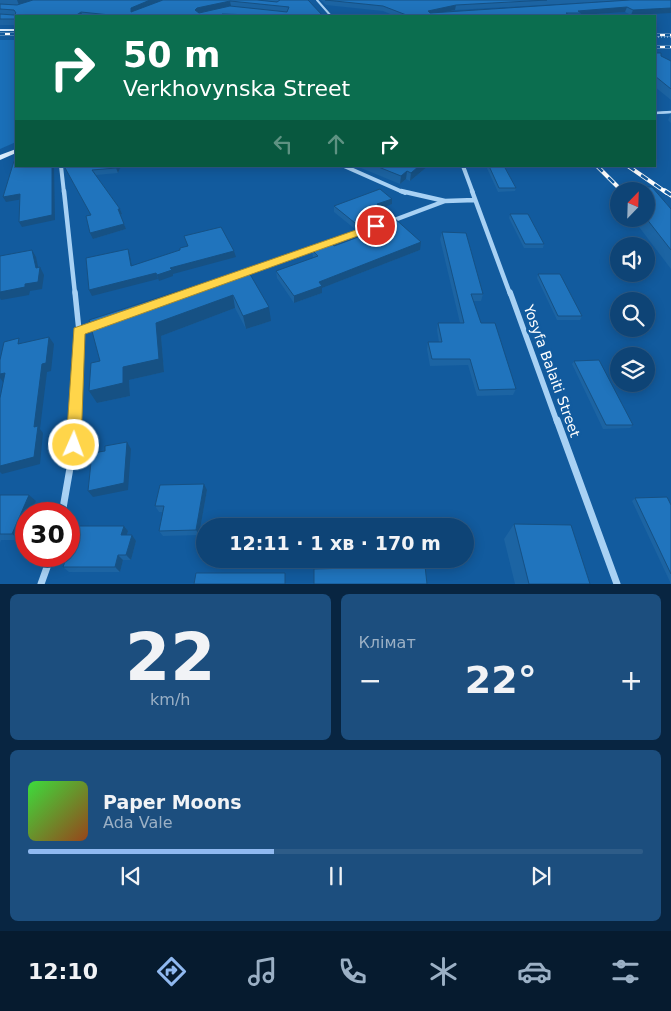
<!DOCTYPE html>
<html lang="uk">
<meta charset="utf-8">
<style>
:root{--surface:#0e4476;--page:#1c4e7e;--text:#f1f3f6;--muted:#9bb0c5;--line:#2e5c88;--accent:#90b9f0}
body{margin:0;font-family:"DejaVu Sans",sans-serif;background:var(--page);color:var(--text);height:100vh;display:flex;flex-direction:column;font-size:19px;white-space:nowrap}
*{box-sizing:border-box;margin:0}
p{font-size:16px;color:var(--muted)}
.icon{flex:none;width:28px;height:28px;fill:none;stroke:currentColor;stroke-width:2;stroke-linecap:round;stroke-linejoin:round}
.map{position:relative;height:584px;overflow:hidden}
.side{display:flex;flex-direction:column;gap:10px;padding:10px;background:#082541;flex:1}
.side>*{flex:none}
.guide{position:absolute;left:15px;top:15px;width:641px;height:152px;border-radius:0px;box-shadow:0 2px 12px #0003,0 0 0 1px var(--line);background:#0b6e4f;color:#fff;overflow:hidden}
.needle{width:32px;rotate:23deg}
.tools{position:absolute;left:610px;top:182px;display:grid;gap:10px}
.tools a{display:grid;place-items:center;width:45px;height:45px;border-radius:50%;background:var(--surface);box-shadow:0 2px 12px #0003,0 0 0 1px var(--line);font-size:25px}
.speed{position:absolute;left:15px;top:502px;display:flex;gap:10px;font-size:25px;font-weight:700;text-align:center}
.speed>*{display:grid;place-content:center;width:65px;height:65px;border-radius:50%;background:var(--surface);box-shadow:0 2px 12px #0003,0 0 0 1px var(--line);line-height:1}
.speed .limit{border:8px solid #d22;background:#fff;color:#111}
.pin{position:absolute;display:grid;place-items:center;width:42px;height:42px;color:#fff;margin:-21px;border:2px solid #fff;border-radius:50%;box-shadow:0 1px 5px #0007}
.me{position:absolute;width:55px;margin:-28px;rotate:2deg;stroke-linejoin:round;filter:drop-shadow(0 0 4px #0008)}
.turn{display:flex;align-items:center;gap:18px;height:105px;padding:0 25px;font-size:22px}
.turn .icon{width:65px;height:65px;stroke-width:2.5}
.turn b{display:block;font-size:35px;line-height:42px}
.lanes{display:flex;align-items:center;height:48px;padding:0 25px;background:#0003;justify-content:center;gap:25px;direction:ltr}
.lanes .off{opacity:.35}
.big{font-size:38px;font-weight:700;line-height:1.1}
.side .widget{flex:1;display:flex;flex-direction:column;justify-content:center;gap:8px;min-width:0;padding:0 18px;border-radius:8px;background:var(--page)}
.side .dial{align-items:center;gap:0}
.dial b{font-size:65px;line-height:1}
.song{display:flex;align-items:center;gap:15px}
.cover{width:60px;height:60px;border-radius:8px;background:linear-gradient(135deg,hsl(120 70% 55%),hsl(20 70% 35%))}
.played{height:5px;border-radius:2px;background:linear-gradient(90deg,var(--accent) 40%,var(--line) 40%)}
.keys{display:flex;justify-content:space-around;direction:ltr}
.heat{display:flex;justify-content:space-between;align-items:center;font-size:28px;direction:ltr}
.side .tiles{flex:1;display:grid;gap:10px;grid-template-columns:1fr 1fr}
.widget:last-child{grid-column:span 2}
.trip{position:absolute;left:196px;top:518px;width:278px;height:50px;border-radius:25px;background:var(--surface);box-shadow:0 2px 12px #0003,0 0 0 1px var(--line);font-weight:700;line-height:50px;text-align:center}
.menu{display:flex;height:80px;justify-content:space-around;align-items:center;background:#061b2f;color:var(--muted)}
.menu .icon{width:35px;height:35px}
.menu .current{color:var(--accent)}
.menu b{font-size:22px;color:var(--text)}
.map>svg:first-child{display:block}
.green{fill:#1a6fb8}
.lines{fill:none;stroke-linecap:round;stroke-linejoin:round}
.path{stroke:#a8d1f4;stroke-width:1;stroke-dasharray:1 2;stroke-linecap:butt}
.lane-far1{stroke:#a8d1f4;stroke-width:2}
.lane{stroke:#a8d1f4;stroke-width:2.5}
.street-far4{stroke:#a8d1f4;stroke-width:2}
.street-far3{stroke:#a8d1f4;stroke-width:4}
.street-far2{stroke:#a8d1f4;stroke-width:4.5}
.street-far1{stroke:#a8d1f4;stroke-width:5.5}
.street{stroke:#a8d1f4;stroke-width:7}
.secondary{fill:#d9ecfd;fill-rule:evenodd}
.rail-far2-casing{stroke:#fff;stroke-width:2.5}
.rail-far1-casing{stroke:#fff;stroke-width:4}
.rail-casing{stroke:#fff;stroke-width:5}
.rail-far2{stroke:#125b9e;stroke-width:2;stroke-dasharray:5;stroke-linecap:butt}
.rail-far1{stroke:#125b9e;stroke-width:2.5;stroke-dasharray:8;stroke-linecap:butt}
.rail{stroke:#125b9e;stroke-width:3;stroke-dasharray:10;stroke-linecap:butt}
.wall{fill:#1c64a3}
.shaded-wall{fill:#165184}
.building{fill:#2074bd;stroke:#165184;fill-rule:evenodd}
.route{fill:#ffd54a;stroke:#a68a30}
.labels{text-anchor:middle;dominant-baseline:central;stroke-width:5;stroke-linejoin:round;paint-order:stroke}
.street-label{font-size:14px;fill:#fff;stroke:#125b9e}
</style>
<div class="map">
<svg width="671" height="584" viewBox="0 0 671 584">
<rect width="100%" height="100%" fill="#125b9e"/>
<!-- green -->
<path class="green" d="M 0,40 L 16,40 L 16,142 L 0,149 Z"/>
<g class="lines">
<!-- path -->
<path class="path" d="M 655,37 L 671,37"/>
<!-- lane-far1 -->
<path class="lane-far1" d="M 657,113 L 671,112"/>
<!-- lane -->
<path class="lane" d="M 655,113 L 671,112"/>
<!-- street-far4 -->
<path class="street-far4" d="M 317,0 L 331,16"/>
<!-- street-far3 -->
<path class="street-far3" d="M 61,166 L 64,193
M 344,166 L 405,193
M 463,166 L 473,193"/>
<!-- street-far2 -->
<path class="street-far2" d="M 64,191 L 75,294
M 401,191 L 445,201
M 472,191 L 510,294
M 389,222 L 445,201 L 475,200
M 243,274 L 367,230"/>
<!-- street-far1 -->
<path class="street-far1" d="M 75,292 L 79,331 L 96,325
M 510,292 L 557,422
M 75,422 L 79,331"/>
<!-- street -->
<path class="street" d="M 557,420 L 617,584
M 62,514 L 74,445 L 75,420
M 41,584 L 51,556"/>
<!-- secondary -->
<path class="secondary" d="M 0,29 L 16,29 L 16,31 L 0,31 Z
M 16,149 L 16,153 L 0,160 L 0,155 Z"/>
<!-- rail-far2 casing -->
<g class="rail-far2-casing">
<path id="rail-far2" d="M 0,34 L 16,34
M 655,35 L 671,35
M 655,47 L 671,47"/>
</g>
<!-- rail-far1 casing -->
<g class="rail-far1-casing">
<path id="rail-far1" d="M 597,166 L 622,191
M 628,166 L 667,193"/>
</g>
<!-- rail casing -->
<g class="rail-casing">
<path id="rail" d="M 665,191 L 671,195"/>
</g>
<!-- rail-far2 -->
<use href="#rail-far2" class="rail-far2"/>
<!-- rail-far1 -->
<use href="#rail-far1" class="rail-far1"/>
<!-- rail -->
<use href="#rail" class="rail"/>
</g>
<!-- wall -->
<path class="wall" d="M 0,0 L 257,0 L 323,16 L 16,16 L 16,25 L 0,25 Z
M 259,0 L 280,0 L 277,2 Z
M 321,0 L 628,0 L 455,10 L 448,12 L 671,0 L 631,15 L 625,12 L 581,15 L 580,16 L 395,16 L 383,11 L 326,5 Z
M 655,53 L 671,61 L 671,100 L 655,87 Z
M 671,113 L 671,123 L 668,120 Z
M 64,166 L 121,166 L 118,173 L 96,175 L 120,209 L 122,214 L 120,215 L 126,229 L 93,239 L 91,215 Z
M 356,166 L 428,166 L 410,181 L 406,179 L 400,184 Z
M 486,166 L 504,166 L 516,188 L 515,191 L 498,192 Z
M 621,187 L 652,187 L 671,209 L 671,269 L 633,219 L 646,219 L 646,191 L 619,191 Z
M 392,199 L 392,204 L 381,208 L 386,212 L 386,218 L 355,229 L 334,212 L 334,206 Z
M 510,214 L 544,244 L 543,248 L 524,248 L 509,218 Z
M 362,228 L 420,250 L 322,288 L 322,293 L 294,303 L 277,278 L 276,271 L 314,258 L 313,257 L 312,250 L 334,246 L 363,236 L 362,235 Z
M 442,232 L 483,294 L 481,301 L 473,301 L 481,323 L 516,389 L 513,395 L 477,396 L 468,365 L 430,366 L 427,349 L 428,342 L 439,342 L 437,330 L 438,323 L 460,323 L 440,239 Z
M 247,269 L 271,321 L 246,329 L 235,308 L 161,336 L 164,372 L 129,380 L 130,396 L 97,403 L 100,361 Z
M 538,274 L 582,316 L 580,320 L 557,320 L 537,278 Z
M 574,361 L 633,425 L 630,428 L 603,429 L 572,364 Z
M 207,490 L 199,535 L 163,536 L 159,531 L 163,512 L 159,512 L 155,506 Z
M 0,495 L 36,501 L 19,540 L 1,540 L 0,543 Z
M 635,498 L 671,505 L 671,584 L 632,501 Z
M 514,524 L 590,584 L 515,584 L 504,539 Z
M 124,526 L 128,531 L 127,535 L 136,541 L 131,560 L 123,560 L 120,572 L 69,572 L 63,567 Z"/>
<!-- shaded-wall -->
<path class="shaded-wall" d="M 17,0 L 34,0 L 19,5 Z
M 150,0 L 163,0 L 131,12 L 131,8 Z
M 230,1 L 231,6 L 198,13 L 195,10 L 197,8 Z
M 456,5 L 455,10 L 427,16 L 428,11 Z
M 627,7 L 625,12 L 581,15 L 581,13 L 578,11 Z
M 671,8 L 671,13 L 631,15 L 633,10 Z
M 81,12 L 83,16 L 75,16 Z
M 52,166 L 54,166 L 55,220 L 22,227 L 19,222 Z
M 117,166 L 121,166 L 118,173 L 116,168 Z
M 419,166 L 428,166 L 410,181 L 411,173 Z
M 407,171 L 406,179 L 400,184 L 401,176 Z
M 20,194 L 23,199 L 6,202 L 3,197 Z
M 392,199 L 392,204 L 377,210 L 377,204 Z
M 118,209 L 120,209 L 122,214 L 120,215 Z
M 386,212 L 386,218 L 355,229 L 355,223 Z
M 124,224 L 126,229 L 93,239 L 90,233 Z
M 421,242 L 420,250 L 322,288 L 322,293 L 294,303 L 294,296 L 319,282 Z
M 128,249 L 130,256 L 133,272 L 131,266 Z
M 32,250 L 36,257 L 39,271 L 40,267 L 44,275 L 42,289 L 30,291 L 29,295 L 1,300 L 0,298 L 0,291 L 25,284 L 36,268 Z
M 234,251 L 236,257 L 173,274 L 173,276 L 159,281 L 157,275 L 170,268 Z
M 156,273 L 158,279 L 92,296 L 89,290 Z
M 233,295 L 235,308 L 161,336 L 164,372 L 129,380 L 130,396 L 97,403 L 89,391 L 123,367 L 156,323 Z
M 269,307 L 271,321 L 246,329 L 243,316 Z
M 49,337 L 54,344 L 51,371 L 47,372 L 40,429 L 43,433 L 40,464 L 2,474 L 0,472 L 0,466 L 34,427 L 42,364 Z
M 5,373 L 11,380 L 3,382 L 0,378 L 0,374 Z
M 127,442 L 131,449 L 128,490 L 93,497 L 88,491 Z
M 204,484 L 207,490 L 199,535 L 196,530 Z
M 29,495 L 36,501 L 30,514 L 26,514 L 26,522 L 19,540 L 12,534 Z
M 124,526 L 128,531 L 125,541 L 121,535 Z
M 132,535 L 136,541 L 131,560 L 126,555 Z
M 118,555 L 123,560 L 120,572 L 115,567 Z"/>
<!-- building -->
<path class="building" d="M 33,0 L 150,0 L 131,8 L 131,12 L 163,0 L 257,0 L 277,2 L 280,0 L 308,0 L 323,16 L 252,16 L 253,15 L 222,14 L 221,16 L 120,16 L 81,12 L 75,16 L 16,16 L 16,19 L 0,19 L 0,14 L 14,15 L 16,13 L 14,10 L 0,9 L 0,4 L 17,5 ZM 230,1 L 289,7 L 287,12 L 230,6 L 199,13 L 195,10 L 197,8 Z
M 325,0 L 547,0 L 456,5 L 428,11 L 430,13 L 630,0 L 671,0 L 671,8 L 633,10 L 627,7 L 578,11 L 581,13 L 566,13 L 569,15 L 531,16 L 409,16 L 383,6 Z
M 655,53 L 661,53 L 661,56 L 671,61 L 671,89 L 655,76 Z
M 14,161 L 16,161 L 16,166 L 52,166 L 52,215 L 19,222 L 20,194 L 3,197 Z
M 64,166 L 117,166 L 116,168 L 92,170 L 120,209 L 118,209 L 124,224 L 90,233 L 86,216 L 91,215 Z
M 376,166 L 419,166 L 411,173 L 407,171 L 401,176 Z
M 489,166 L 504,166 L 516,188 L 499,188 Z
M 621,187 L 652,187 L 671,209 L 671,250 L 646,218 L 646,191 L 625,191 Z
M 380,189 L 392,199 L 377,204 L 386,212 L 355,223 L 334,206 Z
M 510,214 L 528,214 L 544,244 L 525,244 Z
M 393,217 L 421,242 L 319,282 L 322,286 L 294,296 L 276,271 L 318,256 L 312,250 L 331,243 L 334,246 L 369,233 L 362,228 Z
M 221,227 L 234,251 L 170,268 L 172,270 L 157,275 L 156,273 L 89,290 L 86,258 L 128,249 L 131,266 L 180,250 L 180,248 L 188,246 L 184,236 Z
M 442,232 L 466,233 L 483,294 L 471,294 L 481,323 L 495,323 L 516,389 L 479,390 L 470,359 L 432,359 L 428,342 L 442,342 L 438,323 L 464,323 Z
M 32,250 L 36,268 L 40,267 L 38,282 L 25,284 L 25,287 L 0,292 L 0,256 Z
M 247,269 L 269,307 L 243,316 L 233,295 L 156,323 L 159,359 L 123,367 L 123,383 L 89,391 L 91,363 L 100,361 L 89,320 Z
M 538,274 L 560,274 L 582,316 L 558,316 Z
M 49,337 L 46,363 L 42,364 L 34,427 L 38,426 L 34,457 L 0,466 L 0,398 L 5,373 L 0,374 L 0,360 L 4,342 L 19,338 L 18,344 Z
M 599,360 L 633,425 L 606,425 L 574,361 Z
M 127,442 L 124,483 L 88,491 L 92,453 L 105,451 L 105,446 Z
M 204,484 L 196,530 L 159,531 L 164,506 L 155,506 L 160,485 Z
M 0,495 L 29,495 L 12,534 L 0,534 Z
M 667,497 L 671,505 L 671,574 L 635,498 Z
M 514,524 L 571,525 L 590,584 L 529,584 Z
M 78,526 L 124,526 L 121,535 L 132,535 L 126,555 L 118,555 L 115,567 L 63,567 L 67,556 L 69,556 L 69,551 Z
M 425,566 L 427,584 L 314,584 L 314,569 Z
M 196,573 L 285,573 L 285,584 L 194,584 Z"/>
<!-- route -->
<path class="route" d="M 376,223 L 380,224 L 380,228 L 85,334 L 81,445 L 79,450 L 74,452 L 68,450 L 66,445 L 74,328 Z"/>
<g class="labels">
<!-- street labels -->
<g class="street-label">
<text transform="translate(552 371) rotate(70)">Yosyfa Balaiti Street</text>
</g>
</g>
</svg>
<div class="tools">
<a><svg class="needle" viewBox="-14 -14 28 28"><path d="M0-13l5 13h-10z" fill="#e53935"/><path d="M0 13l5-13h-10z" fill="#9bb0c5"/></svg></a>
<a><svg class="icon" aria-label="sound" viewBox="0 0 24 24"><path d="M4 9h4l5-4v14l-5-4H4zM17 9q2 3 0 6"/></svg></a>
<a><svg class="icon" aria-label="search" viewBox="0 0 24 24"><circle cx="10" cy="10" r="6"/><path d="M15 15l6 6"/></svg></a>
<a><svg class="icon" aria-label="layers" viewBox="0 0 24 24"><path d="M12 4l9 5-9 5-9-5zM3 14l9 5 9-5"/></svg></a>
</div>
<div class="speed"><div class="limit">30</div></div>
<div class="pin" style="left:376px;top:226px;background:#d93025"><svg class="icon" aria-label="arrive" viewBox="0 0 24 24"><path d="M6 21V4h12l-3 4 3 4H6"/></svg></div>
<svg class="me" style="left:74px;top:445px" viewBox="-20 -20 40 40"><circle r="17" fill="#ffd54a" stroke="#fff" stroke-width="3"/><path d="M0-11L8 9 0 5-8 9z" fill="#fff"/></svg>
<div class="trip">12:11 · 1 хв · 170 m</div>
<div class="guide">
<div class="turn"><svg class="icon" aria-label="right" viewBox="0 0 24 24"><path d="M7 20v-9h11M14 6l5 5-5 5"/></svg><div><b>50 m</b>Verkhovynska Street</div></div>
<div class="lanes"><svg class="icon off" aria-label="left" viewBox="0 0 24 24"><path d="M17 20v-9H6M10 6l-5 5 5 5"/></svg><svg class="icon off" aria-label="ahead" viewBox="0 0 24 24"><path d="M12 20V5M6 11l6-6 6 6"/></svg><svg class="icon" aria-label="right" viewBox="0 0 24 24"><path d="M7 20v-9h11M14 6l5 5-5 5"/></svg></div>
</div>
</div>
<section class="side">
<div class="tiles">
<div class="widget dial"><b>22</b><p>km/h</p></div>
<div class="widget"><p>Клімат</p>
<div class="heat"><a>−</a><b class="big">22°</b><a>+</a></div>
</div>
<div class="widget">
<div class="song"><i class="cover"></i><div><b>Paper Moons</b><p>Ada Vale</p></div></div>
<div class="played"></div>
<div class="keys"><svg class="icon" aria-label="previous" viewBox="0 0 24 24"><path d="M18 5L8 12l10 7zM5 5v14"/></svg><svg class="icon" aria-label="pause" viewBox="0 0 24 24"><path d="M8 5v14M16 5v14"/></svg><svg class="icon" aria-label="next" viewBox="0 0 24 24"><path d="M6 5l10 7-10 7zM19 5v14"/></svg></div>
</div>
</div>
</section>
<nav class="menu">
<b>12:10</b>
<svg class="icon current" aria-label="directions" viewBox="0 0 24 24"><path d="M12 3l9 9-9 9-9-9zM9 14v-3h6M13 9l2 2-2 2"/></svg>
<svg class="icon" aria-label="music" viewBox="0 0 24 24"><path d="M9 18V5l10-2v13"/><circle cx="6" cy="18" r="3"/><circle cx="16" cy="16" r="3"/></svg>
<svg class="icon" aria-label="phone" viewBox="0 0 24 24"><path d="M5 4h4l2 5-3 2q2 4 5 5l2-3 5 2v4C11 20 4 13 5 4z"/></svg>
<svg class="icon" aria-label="climate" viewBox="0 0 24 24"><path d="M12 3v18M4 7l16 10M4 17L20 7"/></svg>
<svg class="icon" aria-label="car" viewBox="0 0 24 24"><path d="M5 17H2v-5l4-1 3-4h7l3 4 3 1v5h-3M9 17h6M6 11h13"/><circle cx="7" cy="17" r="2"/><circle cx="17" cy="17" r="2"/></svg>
<svg class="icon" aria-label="filters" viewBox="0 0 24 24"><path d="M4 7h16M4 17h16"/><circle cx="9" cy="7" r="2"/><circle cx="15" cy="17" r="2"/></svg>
</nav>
